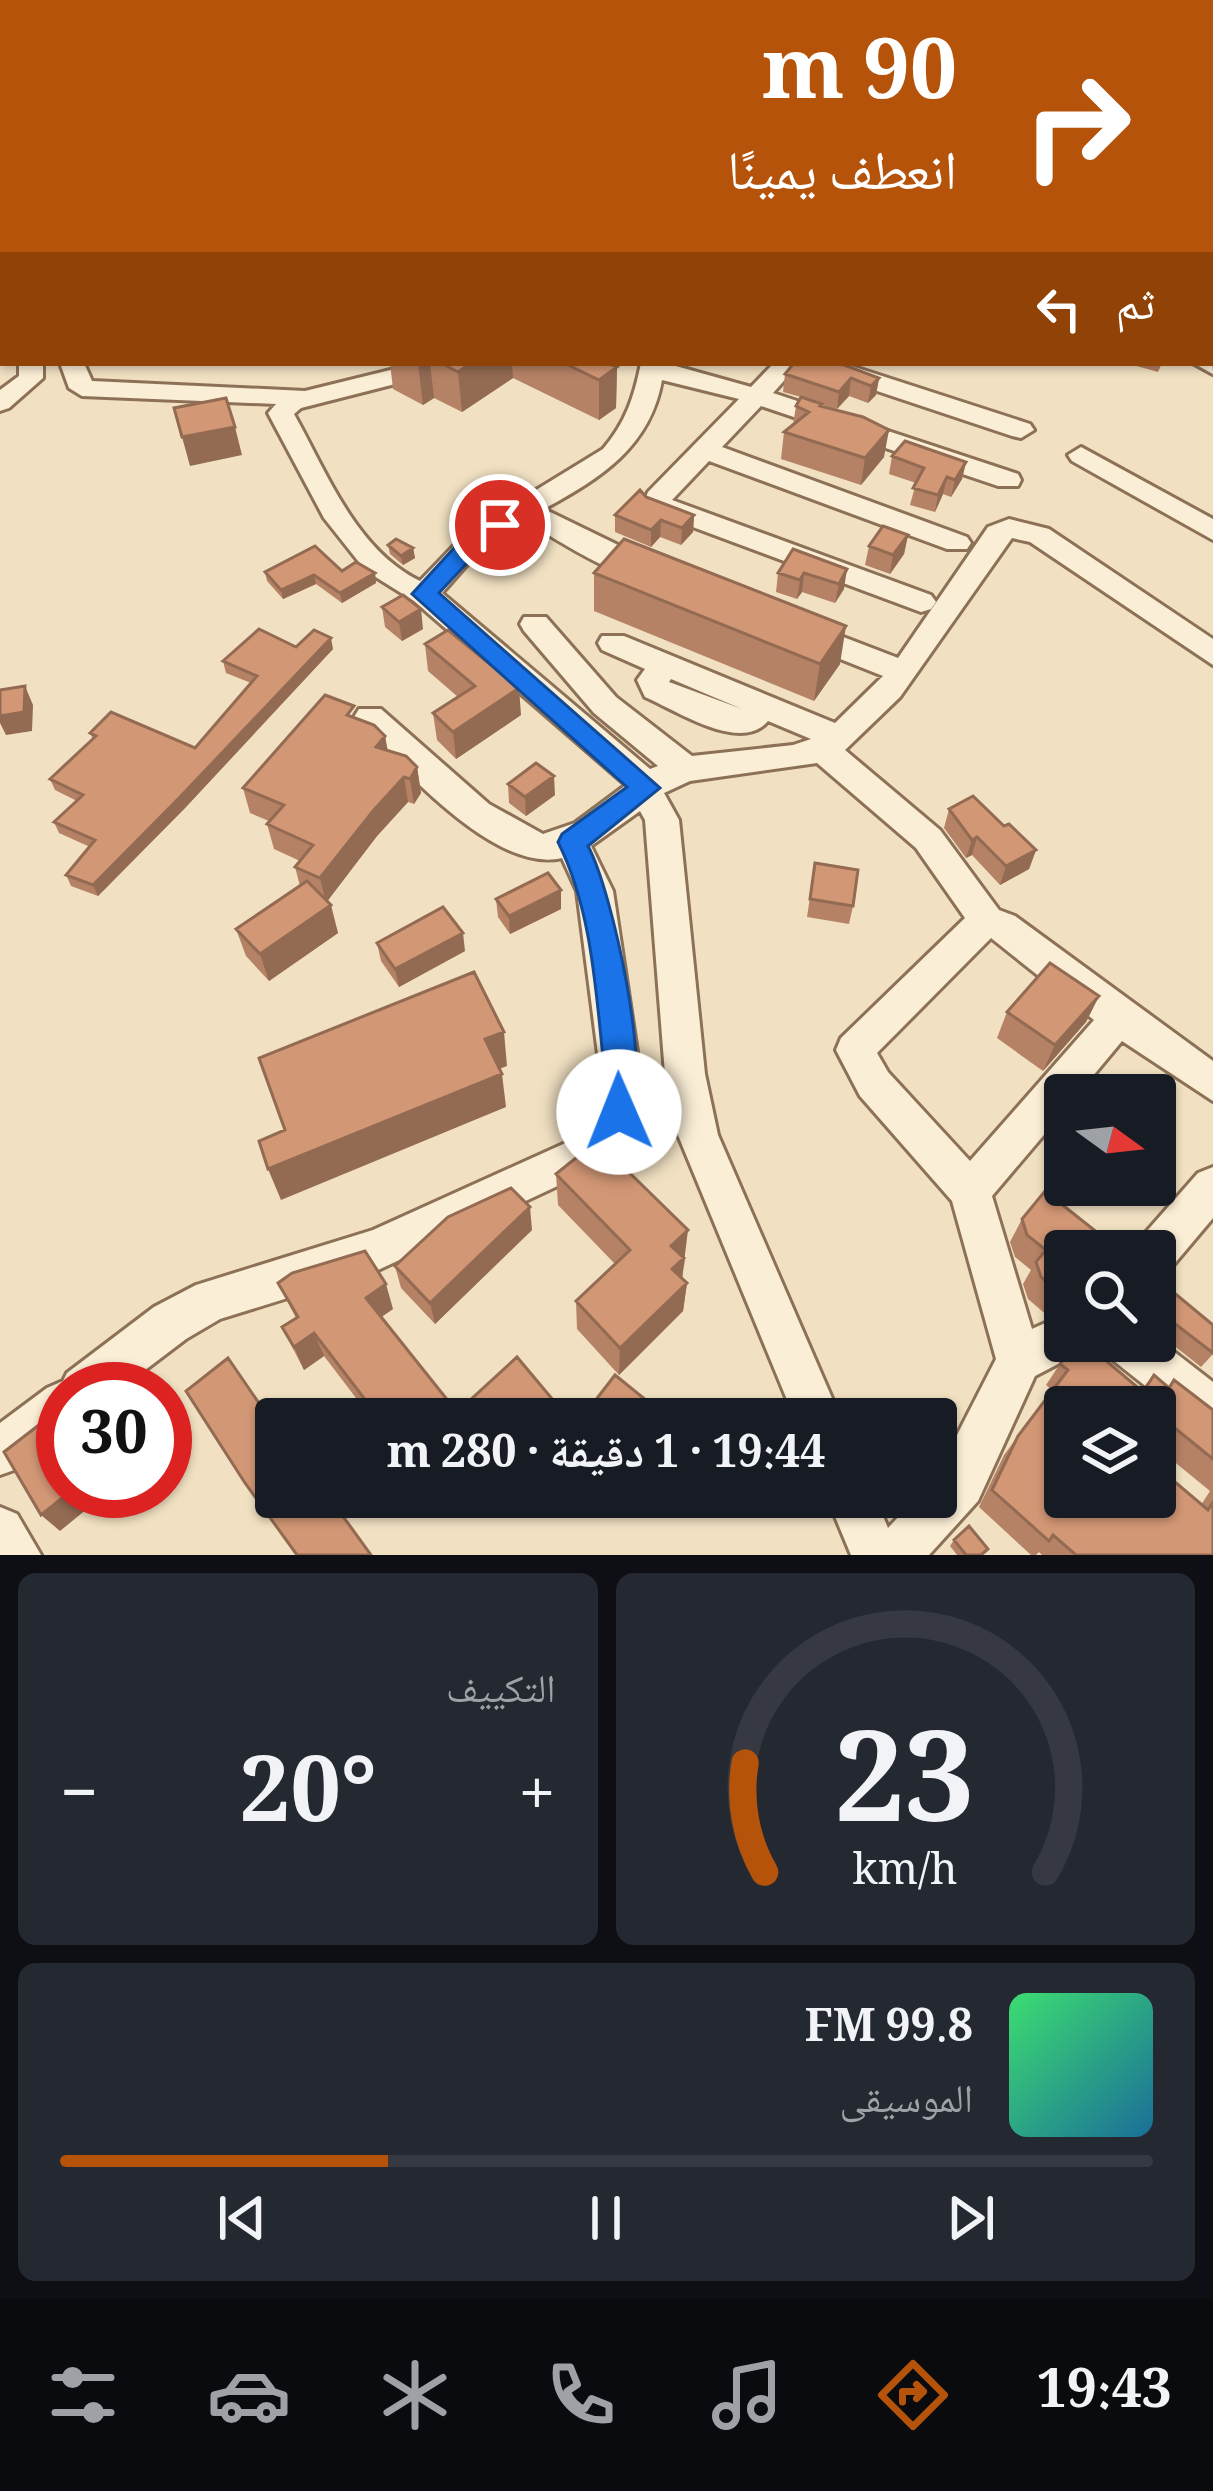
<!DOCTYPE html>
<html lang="ar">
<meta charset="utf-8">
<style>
:root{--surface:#171b24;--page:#242831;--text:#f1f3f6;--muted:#9ea1a6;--line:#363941;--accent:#b45309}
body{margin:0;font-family:Georgia,"Noto Naskh Arabic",serif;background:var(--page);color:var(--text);direction:rtl;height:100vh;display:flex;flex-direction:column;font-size:45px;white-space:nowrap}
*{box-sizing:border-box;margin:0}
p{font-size:39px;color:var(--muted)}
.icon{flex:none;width:66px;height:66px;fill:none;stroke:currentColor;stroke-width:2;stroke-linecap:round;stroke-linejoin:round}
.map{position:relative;height:1555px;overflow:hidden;direction:ltr}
.details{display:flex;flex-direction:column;gap:18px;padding:18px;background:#0d0f14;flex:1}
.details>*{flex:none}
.banner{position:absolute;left:0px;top:0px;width:1215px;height:366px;box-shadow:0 3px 9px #0004;direction:rtl;background:#b45309;color:#fff;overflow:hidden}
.needle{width:78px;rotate:105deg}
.fabs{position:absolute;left:1044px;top:1074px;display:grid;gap:24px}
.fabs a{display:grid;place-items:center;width:132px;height:132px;border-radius:12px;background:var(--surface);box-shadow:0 3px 9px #0004;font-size:60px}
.speed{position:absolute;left:36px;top:1362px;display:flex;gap:24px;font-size:60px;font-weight:700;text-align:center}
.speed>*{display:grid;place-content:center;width:156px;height:156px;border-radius:50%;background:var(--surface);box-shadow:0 3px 9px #0004;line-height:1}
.speed .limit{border:18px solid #d22;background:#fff;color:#111}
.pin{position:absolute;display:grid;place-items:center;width:102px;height:102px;color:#fff;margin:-51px;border:6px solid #fff;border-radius:50%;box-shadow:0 3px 12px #0007}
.me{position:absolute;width:132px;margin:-66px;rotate:359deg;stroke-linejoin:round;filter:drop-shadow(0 0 9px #0008)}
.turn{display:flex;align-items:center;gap:42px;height:252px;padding:0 60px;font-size:54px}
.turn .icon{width:156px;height:156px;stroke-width:2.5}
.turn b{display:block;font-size:84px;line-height:102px}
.then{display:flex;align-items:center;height:114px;padding:0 60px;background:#0003;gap:24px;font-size:45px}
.big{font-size:90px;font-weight:700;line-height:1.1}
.details .widget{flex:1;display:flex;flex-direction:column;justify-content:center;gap:18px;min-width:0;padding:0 42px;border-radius:18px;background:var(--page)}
.details .dial{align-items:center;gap:0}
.dial svg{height:312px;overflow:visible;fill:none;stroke:var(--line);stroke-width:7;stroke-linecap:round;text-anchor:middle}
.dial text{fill:var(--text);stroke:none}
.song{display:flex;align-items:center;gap:36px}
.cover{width:144px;height:144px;border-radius:18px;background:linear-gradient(135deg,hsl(140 70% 55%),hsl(200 70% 35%))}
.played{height:12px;border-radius:6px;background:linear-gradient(90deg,var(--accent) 30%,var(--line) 30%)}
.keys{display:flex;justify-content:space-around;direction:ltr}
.heat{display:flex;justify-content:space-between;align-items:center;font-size:66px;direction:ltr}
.details .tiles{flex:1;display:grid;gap:18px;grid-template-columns:1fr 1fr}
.widget:last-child{grid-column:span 2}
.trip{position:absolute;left:255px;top:1398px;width:702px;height:120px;border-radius:12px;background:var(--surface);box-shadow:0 3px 9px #0004;font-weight:700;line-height:120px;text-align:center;direction:rtl}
.menu{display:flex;height:192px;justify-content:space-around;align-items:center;background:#090b0e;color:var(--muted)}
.menu .icon{width:84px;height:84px}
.menu .active{color:var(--accent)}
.menu b{font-size:54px;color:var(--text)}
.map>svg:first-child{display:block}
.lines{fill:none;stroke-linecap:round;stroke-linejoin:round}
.minor-casing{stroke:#8d7157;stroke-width:6}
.minor{fill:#fbeed6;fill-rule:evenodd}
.wall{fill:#b58265;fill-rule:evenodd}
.shaded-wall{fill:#936a52}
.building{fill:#d29775;stroke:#936a52;stroke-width:3}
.route{fill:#1a73e8;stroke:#114b97;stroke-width:3}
</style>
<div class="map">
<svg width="1213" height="1555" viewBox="0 0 1213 1555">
<rect width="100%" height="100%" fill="#f1e1c2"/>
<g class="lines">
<!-- minor casing -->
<g class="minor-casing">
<path id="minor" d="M 910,0 L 929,0 L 908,3 Z
M 1212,42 L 1213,42 L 1213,52 L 1212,52 Z
M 1212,100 L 1213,100 L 1213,112 L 1212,112 Z
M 0,137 L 3,138 L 3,156 L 0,155 Z
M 1212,192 L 1213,192 L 1213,205 L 1212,205 Z
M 1212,232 L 1213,233 L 1213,247 L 1212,246 Z
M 1212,357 L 1213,374 L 1193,363 L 1212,363 Z
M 19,363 L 43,363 L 43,378 L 9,408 L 0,411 L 0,390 L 19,376 Z
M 60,363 L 84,363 L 92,381 L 305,391 L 419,363 L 461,363 L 458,368 L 301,408 L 294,414 C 327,473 356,550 420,581 L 466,533 L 603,449 C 626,422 634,397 641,363 L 665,363 L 751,387 L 774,363 L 800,363 L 773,393 L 1018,474 L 1021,480 L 1018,486 L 998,486 L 761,406 L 722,447 L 967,537 L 971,543 L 967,549 L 947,549 L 709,461 L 672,500 L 931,595 L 936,602 L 931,609 L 921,612 L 647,510 L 643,504 L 648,492 L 739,399 L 662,380 C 650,447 601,478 544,509 L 657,564 L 661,571 L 657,578 C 625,586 553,537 524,520 L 479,551 L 442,593 L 650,769 L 658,766 L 594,713 L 524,631 L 520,624 L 524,617 L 546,617 L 616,697 L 692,756 L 793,745 L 811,739 L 768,721 C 741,754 676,710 645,697 L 637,680 L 645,669 L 602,650 L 598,643 L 602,636 L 624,636 L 835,723 L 883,676 L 790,639 L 786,632 L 790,625 L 812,625 L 898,658 L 988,527 L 1009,519 L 1049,529 L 1213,639 L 1213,665 L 1030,542 L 1012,538 L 900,697 L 845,750 L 940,830 L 999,910 L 1015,916 L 1213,1061 L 1213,1101 L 1122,1041 L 1077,1095 L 1065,1095 L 1065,1110 L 992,1196 L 1032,1329 L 1065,1314 L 1065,1341 L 1085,1341 L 1081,1352 L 1035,1376 L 978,1501 L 929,1555 L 851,1555 L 827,1497 L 875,1497 L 888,1528 L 917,1497 L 936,1497 L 936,1476 L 996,1359 L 952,1201 L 860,1096 L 836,1050 L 841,1038 L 965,918 L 916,848 L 817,763 L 690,781 L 664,793 L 679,820 L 705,1074 L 718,1135 L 841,1419 L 795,1419 L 678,1135 L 665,1074 L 645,820 L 640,811 L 591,846 L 613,891 L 642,1085 C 640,1119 625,1146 598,1167 L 378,1270 L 220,1319 L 186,1339 L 120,1389 L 63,1389 L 63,1433 L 17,1469 L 0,1475 L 0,1423 L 47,1388 L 63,1381 L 67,1373 L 154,1307 L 196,1285 L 373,1230 L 570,1141 L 598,1112 L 602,1085 L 577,891 L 562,858 C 495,874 404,768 359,725 L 354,717 L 359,709 L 381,709 L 489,804 L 543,834 L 575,823 L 626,785 L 414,601 L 366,571 L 324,518 L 268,413 L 276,404 L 82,396 L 69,388 ZM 671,679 L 742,709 L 669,682 ZM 991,938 L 1094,1020 L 970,1161 L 888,1072 L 877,1053 Z
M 805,363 L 842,363 L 1030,424 L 1034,430 L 1021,438 L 1012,436 L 808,368 Z
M 1081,447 L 1213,519 L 1213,540 L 1072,461 L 1068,455 Z
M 1213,1167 L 1213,1218 L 1170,1269 L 1155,1275 L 1155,1251 L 1135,1251 L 1140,1239 L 1198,1173 Z
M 1155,1337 L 1213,1382 L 1213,1434 L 1197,1427 L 1109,1357 L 1103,1341 L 1155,1341 Z
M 0,1507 L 17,1514 L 41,1555 L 0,1555 Z"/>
</g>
<!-- minor -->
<use href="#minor" class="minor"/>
</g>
<!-- wall -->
<path class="wall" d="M 951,0 L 1044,0 L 1008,3 L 950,3 Z
M 1213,293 L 1213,352 L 1212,352 Z
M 390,363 L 607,363 L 617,367 L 616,408 L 599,420 L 513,378 L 462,412 L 434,398 L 423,405 L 393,389 Z
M 1126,363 L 1162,363 L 1158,372 Z
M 785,374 L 879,378 L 876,395 L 868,403 L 849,396 L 837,409 L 822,405 L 822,407 L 884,457 L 861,485 L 781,459 L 784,432 L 793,425 L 796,406 L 801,397 L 783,392 Z
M 892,456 L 966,462 L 962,479 L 951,497 L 943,494 L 935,512 L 910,505 L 916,483 L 889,474 Z
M 646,497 L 694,515 L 693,532 L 681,545 L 660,537 L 651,547 L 615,532 L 615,515 Z
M 908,535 L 904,554 L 890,574 L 865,565 L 869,546 Z
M 388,545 L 413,548 L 415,558 L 403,565 L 390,554 Z
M 793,549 L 844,589 L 835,603 L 802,592 L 797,599 L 776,592 L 778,573 Z
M 342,571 L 375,573 L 376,583 L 342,603 L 316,584 L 283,599 L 267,581 L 265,572 Z
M 594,573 L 840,664 L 814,701 L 594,611 Z
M 382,607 L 423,629 L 402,641 L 385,627 Z
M 425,644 L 521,715 L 456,759 L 437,740 L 433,713 L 458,697 L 428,671 Z
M 296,647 L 333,649 L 185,808 L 98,896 L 71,886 L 66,875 L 90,847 L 59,833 L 54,822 L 77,801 L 55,790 L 50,779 L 93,739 L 90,733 L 195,748 L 251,683 L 226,673 L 223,661 Z
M 357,718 L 385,736 L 388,751 L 417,767 L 421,793 L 414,804 L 408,802 L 377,836 L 327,901 L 338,933 L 269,981 L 246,956 L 236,929 L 300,886 L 295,867 L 300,861 L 274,849 L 267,824 L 269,821 L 250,813 L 243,788 Z
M 508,784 L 555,795 L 526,816 L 509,803 Z
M 949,809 L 1004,826 L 1036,850 L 1029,869 L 1000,885 L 972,855 L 966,858 L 944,828 Z
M 815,863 L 853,906 L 849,924 L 807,917 Z
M 496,899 L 561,909 L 510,934 L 498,917 Z
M 377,943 L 465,951 L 399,987 L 381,961 Z
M 1099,996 L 1086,1022 L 1043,1071 L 997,1038 L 1007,1012 Z
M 556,1174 L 685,1260 L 682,1278 L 687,1283 L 683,1311 L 619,1375 L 577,1329 L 576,1301 L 615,1264 L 558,1205 Z
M 1045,1191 L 1064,1310 L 1049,1317 L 1028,1299 L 1023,1284 L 1031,1270 L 1015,1257 L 1010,1242 L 1022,1219 Z
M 532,1230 L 435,1324 L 401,1288 L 395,1266 Z
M 1155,1277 L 1213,1354 L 1201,1367 L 1158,1333 L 1155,1334 Z
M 278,1283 L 393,1309 L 381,1317 L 457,1412 L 569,1419 L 372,1419 L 324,1356 L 304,1370 L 282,1327 L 296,1318 Z
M 1060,1364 L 1141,1390 L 1154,1375 L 1168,1387 L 1174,1380 L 1213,1410 L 1213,1555 L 1042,1555 L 1039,1552 L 1036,1555 L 1031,1555 L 979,1507 L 1004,1455 L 1052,1390 L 1046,1385 ZM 1065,1407 L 1155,1407 L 1155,1446 L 1210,1491 L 1201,1505 Z
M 954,1540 L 982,1555 L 957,1555 L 950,1546 Z"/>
<!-- shaded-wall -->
<path class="shaded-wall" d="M 997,0 L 1008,0 L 1008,3 L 965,3 Z
M 1,70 L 3,76 L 3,98 L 0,110 Z
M 3,179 L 3,300 L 0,312 L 0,190 Z
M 420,363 L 430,363 L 434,398 L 423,405 L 418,364 Z
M 471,363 L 512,363 L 513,378 L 462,412 L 458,372 Z
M 617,367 L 616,408 L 599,420 L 599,380 Z
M 851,378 L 849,396 L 837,409 L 839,392 Z
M 879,378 L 876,395 L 868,403 L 871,386 Z
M 235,427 L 242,455 L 190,466 L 182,437 Z
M 889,430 L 884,457 L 861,485 L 865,458 Z
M 966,462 L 962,479 L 951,497 L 955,480 Z
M 947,477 L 943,494 L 935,512 L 938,495 Z
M 694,515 L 693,532 L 681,545 L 682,528 Z
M 661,520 L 660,537 L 651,547 L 651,530 Z
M 908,535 L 904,554 L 890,574 L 893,555 Z
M 413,548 L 415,558 L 403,565 L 401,556 Z
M 847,569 L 844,589 L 835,603 L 839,584 Z
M 375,573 L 376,583 L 342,603 L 340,593 Z
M 804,573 L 802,592 L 797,599 L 800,580 Z
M 314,575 L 316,584 L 283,599 L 281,590 Z
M 421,609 L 423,629 L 402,641 L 399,622 Z
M 846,626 L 840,664 L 814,701 L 820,664 Z
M 331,638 L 333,649 L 185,808 L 98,896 L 93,885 Z
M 25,686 L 33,705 L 32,731 L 6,735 L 0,723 L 0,716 Z
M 519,688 L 521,715 L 456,759 L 453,732 Z
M 385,736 L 389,762 L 376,747 Z
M 417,767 L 421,793 L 414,804 L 410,779 Z
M 554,776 L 555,795 L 526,816 L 525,797 Z
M 404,777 L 408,802 L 377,836 L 326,903 L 320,878 L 373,811 Z
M 977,837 L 972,855 L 966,858 L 972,840 Z
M 1036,850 L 1029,869 L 1000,885 L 1006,866 Z
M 561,890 L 561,909 L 510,934 L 509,916 Z
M 331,905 L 338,933 L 269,981 L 260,954 Z
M 463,933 L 465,951 L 399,987 L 395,969 Z
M 1099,996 L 1086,1022 L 1043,1071 L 1055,1045 Z
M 504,1032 L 507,1066 L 489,1073 L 485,1039 Z
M 502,1074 L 506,1107 L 281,1200 L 268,1169 Z
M 530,1207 L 532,1230 L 435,1324 L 430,1303 Z
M 688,1230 L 681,1287 L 670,1298 L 671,1246 Z
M 687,1283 L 683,1311 L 619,1375 L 620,1348 Z
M 386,1284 L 393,1309 L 374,1322 L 366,1298 Z
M 1065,1294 L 1065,1309 L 1049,1317 L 1062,1295 Z
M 314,1333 L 324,1356 L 304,1370 L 294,1347 Z
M 71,1491 L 109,1491 L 60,1531 L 41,1515 Z"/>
<!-- building -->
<path class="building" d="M 584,0 L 613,0 L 608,3 L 581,3 Z
M 640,0 L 853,0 L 855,3 L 641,3 Z
M 959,0 L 997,0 L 965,3 L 961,3 Z
M 441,363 L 471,363 L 458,372 Z
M 564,363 L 607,363 L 617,367 L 599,380 Z
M 794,363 L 839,363 L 879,378 L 871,386 L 851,378 L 839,392 L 785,374 Z
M 801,397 L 822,404 L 820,406 L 863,417 L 889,430 L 865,458 L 784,432 L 809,412 L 796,406 Z
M 226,398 L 235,427 L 182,437 L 174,408 Z
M 905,441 L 966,462 L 955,480 L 947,477 L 938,495 L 913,488 L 924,468 L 892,456 Z
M 640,490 L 646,497 L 694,515 L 682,528 L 661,520 L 651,530 L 615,515 Z
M 883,526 L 908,535 L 893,555 L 869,546 Z
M 396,539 L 413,548 L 401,556 L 388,545 Z
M 624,539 L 846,626 L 820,664 L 594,573 Z
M 315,546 L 342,571 L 356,562 L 375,573 L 340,593 L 314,575 L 281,590 L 265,572 Z
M 793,549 L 847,569 L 839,584 L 804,573 L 800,580 L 778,573 Z
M 403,595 L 421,609 L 399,622 L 382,607 Z
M 259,629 L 296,647 L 314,630 L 331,638 L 181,796 L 93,885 L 66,875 L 95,840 L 54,822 L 83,795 L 50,779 L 96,736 L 90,733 L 111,712 L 195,748 L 257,676 L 223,661 Z
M 448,630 L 519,688 L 453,732 L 433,713 L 475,686 L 425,644 Z
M 25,686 L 24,712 L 0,716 L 0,690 Z
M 325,695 L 354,706 L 347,715 L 374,725 L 385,736 L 376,747 L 406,756 L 417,767 L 410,779 L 404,777 L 373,811 L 320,878 L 295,867 L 313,845 L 267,824 L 284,805 L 243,788 Z
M 536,763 L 554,776 L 525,797 L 508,784 Z
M 973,796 L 1004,826 L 1009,824 L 1036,850 L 1006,866 L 977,837 L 972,840 L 949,809 Z
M 815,863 L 858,870 L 853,906 L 810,899 Z
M 548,873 L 561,890 L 509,916 L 496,899 Z
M 307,881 L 331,905 L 260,954 L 236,929 Z
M 443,907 L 463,933 L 395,969 L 377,943 Z
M 1050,963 L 1099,996 L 1055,1045 L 1007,1012 Z
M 474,972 L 504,1032 L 485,1039 L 502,1074 L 268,1169 L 259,1141 L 285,1130 L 259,1058 Z
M 597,1141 L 688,1230 L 671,1246 L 684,1258 L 672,1269 L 687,1283 L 620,1348 L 576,1301 L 630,1250 L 556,1174 Z
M 511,1188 L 530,1207 L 430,1303 L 395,1266 L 448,1217 Z
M 1045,1191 L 1113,1245 L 1108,1251 L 1065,1251 L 1065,1294 L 1062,1295 L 1041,1277 L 1036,1262 L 1046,1250 L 1027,1235 L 1022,1219 Z
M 365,1251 L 386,1284 L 366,1298 L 457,1412 L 517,1357 L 569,1419 L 380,1419 L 314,1333 L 294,1347 L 282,1327 L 298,1317 L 278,1283 L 292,1273 Z
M 1155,1277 L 1213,1325 L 1213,1353 L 1169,1319 L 1155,1321 Z
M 1084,1342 L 1143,1392 L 1154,1375 L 1169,1388 L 1174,1380 L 1213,1410 L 1213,1459 L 1155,1412 L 1155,1407 L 1149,1407 L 1139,1399 L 1132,1407 L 1065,1407 L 1065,1497 L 1155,1497 L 1155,1465 L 1208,1510 L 1213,1502 L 1213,1555 L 1076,1555 L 1053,1535 L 1049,1541 L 992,1490 L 1018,1436 L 1068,1370 L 1060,1364 L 1073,1348 Z
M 228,1358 L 276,1428 L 276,1497 L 329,1497 L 371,1555 L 297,1555 L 245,1483 L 186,1391 Z
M 615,1375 L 646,1400 L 641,1407 L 655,1419 L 581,1419 Z
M 88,1377 L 96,1389 L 72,1389 Z
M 63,1396 L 63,1491 L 71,1491 L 41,1515 L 4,1452 L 48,1418 L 50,1406 Z
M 969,1526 L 988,1549 L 981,1555 L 966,1555 L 954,1540 Z"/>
<!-- route -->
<path class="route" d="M 500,518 L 512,525 L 483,546 L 439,593 L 660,788 L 588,846 C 613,893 652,1075 631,1123 L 619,1127 L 607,1123 L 602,1112 L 606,1084 C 596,1004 595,916 558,842 L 562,834 L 627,787 L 412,594 L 466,535 Z"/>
</svg>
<div class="fabs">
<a><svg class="needle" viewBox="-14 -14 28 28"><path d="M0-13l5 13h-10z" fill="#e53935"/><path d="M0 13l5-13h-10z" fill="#9ea1a6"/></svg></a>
<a><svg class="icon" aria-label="search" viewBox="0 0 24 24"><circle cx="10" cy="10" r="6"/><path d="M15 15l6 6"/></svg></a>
<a><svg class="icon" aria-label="layers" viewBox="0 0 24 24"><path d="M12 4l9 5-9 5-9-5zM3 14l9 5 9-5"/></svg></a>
</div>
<div class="speed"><div class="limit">30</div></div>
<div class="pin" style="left:500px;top:525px;background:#d93025"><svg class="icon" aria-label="arrive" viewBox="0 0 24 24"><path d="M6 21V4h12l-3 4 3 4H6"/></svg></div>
<svg class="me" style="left:619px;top:1112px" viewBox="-20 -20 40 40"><circle r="19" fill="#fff"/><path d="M0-13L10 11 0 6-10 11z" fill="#1a73e8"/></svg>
<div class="trip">19:44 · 1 دقيقة · 280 m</div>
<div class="banner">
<div class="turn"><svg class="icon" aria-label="right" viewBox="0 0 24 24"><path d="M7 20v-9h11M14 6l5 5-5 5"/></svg><div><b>90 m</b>انعطف يمينًا</div></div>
<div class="then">ثم<svg class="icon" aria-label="left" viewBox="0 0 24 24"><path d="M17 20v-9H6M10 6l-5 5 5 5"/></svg></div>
</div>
</div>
<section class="details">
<div class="tiles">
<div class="widget dial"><svg viewBox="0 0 100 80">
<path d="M14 69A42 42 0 1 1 86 69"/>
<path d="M14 69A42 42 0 0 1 9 41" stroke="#b45309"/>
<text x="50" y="56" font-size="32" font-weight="700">23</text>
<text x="50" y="72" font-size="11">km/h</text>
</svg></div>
<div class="widget"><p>التكييف</p>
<div class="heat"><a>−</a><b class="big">20°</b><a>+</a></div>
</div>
<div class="widget">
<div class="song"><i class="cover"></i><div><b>99.8 FM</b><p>الموسيقى</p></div></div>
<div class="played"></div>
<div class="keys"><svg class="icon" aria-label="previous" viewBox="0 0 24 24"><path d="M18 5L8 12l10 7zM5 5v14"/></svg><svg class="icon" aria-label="pause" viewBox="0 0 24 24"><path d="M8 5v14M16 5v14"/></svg><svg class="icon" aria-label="next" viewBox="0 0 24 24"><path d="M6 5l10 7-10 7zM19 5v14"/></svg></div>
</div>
</div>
</section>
<nav class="menu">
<b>19:43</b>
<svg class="icon active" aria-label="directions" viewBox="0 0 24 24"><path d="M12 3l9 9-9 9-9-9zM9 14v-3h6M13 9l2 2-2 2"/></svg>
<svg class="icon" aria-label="music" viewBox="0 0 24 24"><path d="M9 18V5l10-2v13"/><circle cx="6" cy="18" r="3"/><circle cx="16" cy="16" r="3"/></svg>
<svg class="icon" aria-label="phone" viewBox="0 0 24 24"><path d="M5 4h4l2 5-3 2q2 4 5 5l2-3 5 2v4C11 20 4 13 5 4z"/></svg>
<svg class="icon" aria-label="climate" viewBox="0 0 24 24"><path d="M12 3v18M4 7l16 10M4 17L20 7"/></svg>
<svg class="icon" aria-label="car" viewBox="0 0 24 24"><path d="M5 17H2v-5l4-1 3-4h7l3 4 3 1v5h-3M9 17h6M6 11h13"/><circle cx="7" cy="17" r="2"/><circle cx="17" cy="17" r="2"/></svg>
<svg class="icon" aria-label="filters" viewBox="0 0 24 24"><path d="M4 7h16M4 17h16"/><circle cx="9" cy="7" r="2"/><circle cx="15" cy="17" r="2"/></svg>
</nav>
